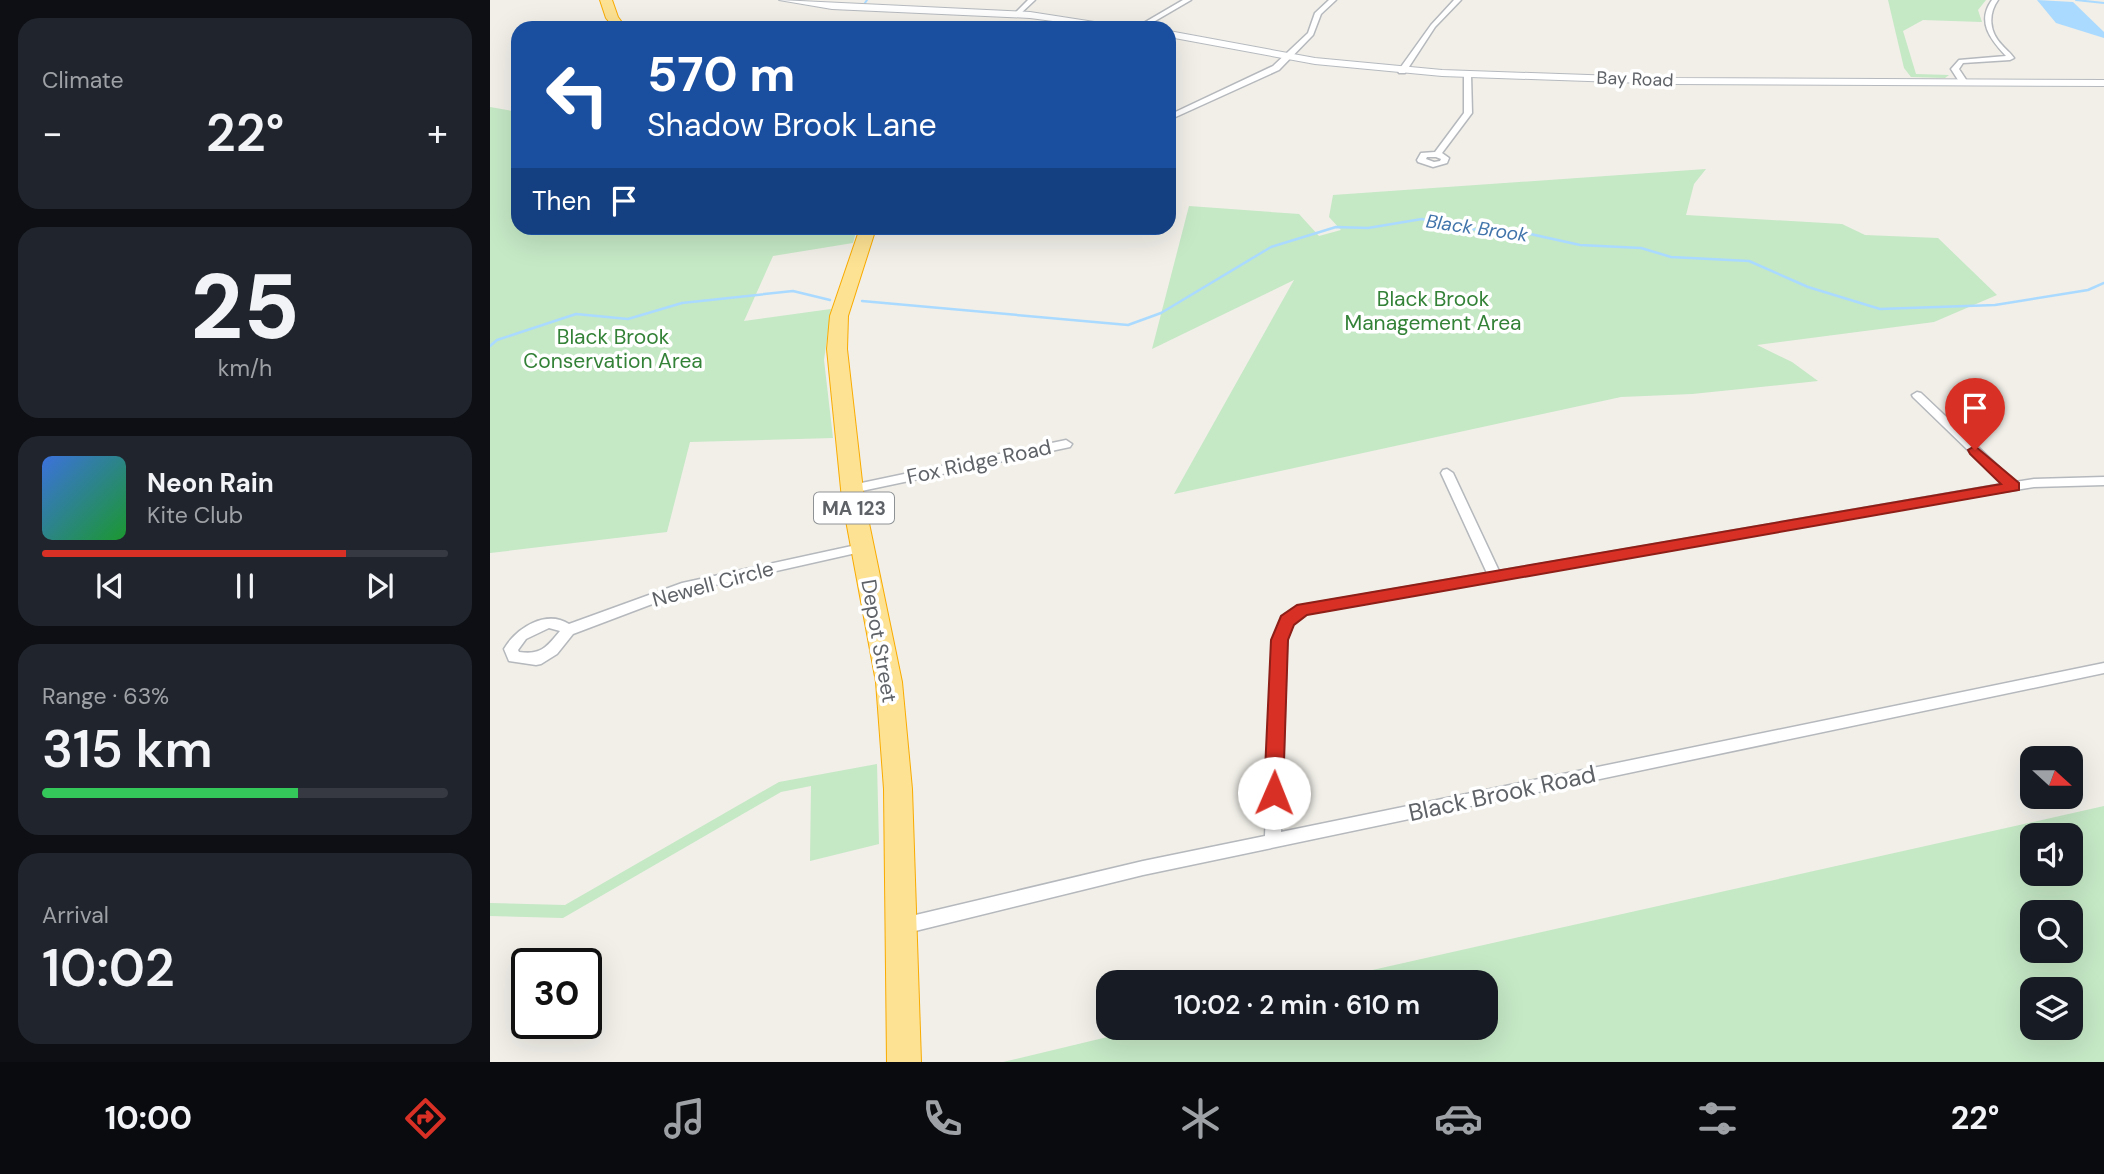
<!DOCTYPE html>
<meta charset="utf-8">
<style>
:root{--surface:#171b24;--page:#20242c;--text:#f1f3f6;--muted:#9ea1a6;--line:#363941;--accent:#d93025}
body{margin:0;font-family:"DM Sans",sans-serif;background:var(--page);color:var(--text);height:100vh;display:flex;flex-direction:column;font-size:26px;white-space:nowrap}
*{box-sizing:border-box;margin:0}
p{font-size:23px;color:var(--muted)}
.icon{flex:none;width:38px;height:38px;fill:none;stroke:currentColor;stroke-width:2;stroke-linecap:round;stroke-linejoin:round}
.map{position:relative;flex:1;overflow:hidden}
.drawer{display:flex;flex-direction:column;gap:18px;padding:18px;background:#0d0f14;width:490px}
.drawer>*{flex:none}
.banner{position:absolute;left:21px;top:21px;width:665px;height:214px;border-radius:21px;box-shadow:0 7px 28px #0002;background:#1a4fa0;color:#fff;overflow:hidden}
.needle{width:46px;rotate:111deg}
.controls{position:absolute;left:1530px;top:746px;display:grid;gap:14px}
.controls a{display:grid;place-items:center;width:63px;height:63px;border-radius:14px;background:var(--surface);box-shadow:0 7px 28px #0002;font-size:35px}
.speed{position:absolute;left:21px;top:948px;display:flex;gap:14px;font-size:35px;font-weight:700;text-align:center}
.speed>*{display:grid;place-content:center;width:91px;height:91px;border-radius:50%;background:var(--surface);box-shadow:0 7px 28px #0002;line-height:1}
.speed .limit{border:4px solid #111;border-radius:10px;background:#fff;color:#111}
.pin{position:absolute;display:grid;place-items:center;width:60px;height:60px;color:#fff;margin:-72px -30px;border-radius:50% 50% 50% 0;rotate:-45deg;box-shadow:0 0 7px #0007}
.pin .icon{rotate:45deg}
.me{position:absolute;width:77px;margin:-38px;rotate:1deg;stroke-linejoin:round;filter:drop-shadow(0 0 5px #0008)}
.turn{display:flex;align-items:center;gap:24px;height:147px;padding:0 21px;font-size:32px}
.turn .icon{width:91px;height:91px;stroke-width:2.5}
.turn b{display:block;font-size:49px;line-height:60px}
.then{display:flex;align-items:center;height:66px;padding:0 21px;background:#0003;gap:14px;font-size:26px}
.big{font-size:52px;font-weight:600;line-height:1.1}
.drawer .card{flex:1;display:flex;flex-direction:column;justify-content:center;gap:10px;min-width:0;padding:0 24px;border-radius:21px;background:var(--page)}
.drawer .dial{align-items:center;gap:0}
.dial b{font-size:91px;line-height:1}
.song{display:flex;align-items:center;gap:21px}
.cover{width:84px;height:84px;border-radius:10px;background:linear-gradient(135deg,hsl(220 70% 55%),hsl(130 70% 35%))}
.played{height:7px;border-radius:4px;background:linear-gradient(90deg,var(--accent) 75%,var(--line) 75%)}
.keys{display:flex;justify-content:space-around;direction:ltr}
.heat{display:flex;justify-content:space-between;align-items:center;font-size:38px;direction:ltr}
.charge{height:10px;border-radius:5px;background:linear-gradient(90deg,#34c759 63%,var(--line) 0)}
.trip{position:absolute;left:606px;top:970px;width:402px;height:70px;border-radius:21px;background:var(--surface);box-shadow:0 7px 28px #0002;font-weight:600;line-height:70px;text-align:center}
.menu{display:flex;height:112px;justify-content:space-around;align-items:center;background:#090b0e;color:var(--muted)}
.menu .icon{width:49px;height:49px}
.menu .current{color:var(--accent)}
.menu b{font-size:32px;color:var(--text)}
main{display:flex;flex:1;min-height:0}
.map>svg:first-child{display:block}
.green{fill:#c5e8c5;fill-rule:evenodd}
.water{fill:#aadaff}
.lines{fill:none;stroke-linecap:round;stroke-linejoin:round}
.stream-far1{stroke:#aadaff;stroke-width:2}
.stream{stroke:#aadaff;stroke-width:2.5}
.street-casing{stroke:#b5b8bc;stroke-width:3}
.secondary-casing{stroke:#b6babf;stroke-width:2}
.highway-casing{stroke:#f9ab00;stroke-width:2}
.street{fill:#fff;fill-rule:evenodd}
.secondary{fill:#fff;fill-rule:evenodd}
.highway{fill:#fde293;fill-rule:evenodd}
.route{fill:#d93025;stroke:#8d1f18;stroke-width:2}
.labels{text-anchor:middle;dominant-baseline:central;stroke-width:7;stroke-linejoin:round;paint-order:stroke}
.far-street-label{font-size:18px;fill:#5f6368;stroke:#fff}
.far-water-label{font-size:19px;font-style:italic;fill:#4174aa;stroke:#fff}
.shield{fill:#fff;stroke:#8f9295;stroke-width:2}
.shield-label{font-size:19px;font-weight:bold;fill:#5f6368}
.park-label{font-size:21px;fill:#348238;stroke:#fff}
.street-label{font-size:21px;fill:#5f6368;stroke:#fff}
.near-street-label{font-size:24px;fill:#5f6368;stroke:#fff}
</style>
<main>
<section class="drawer">
<div class="card"><p>Climate</p>
<div class="heat"><a>−</a><b class="big">22°</b><a>+</a></div>
</div>
<div class="card dial"><b>25</b><p>km/h</p></div>
<div class="card">
<div class="song"><i class="cover"></i><div><b>Neon Rain</b><p>Kite Club</p></div></div>
<div class="played"></div>
<div class="keys"><svg class="icon" aria-label="previous" viewBox="0 0 24 24"><path d="M18 5L8 12l10 7zM5 5v14"/></svg><svg class="icon" aria-label="pause" viewBox="0 0 24 24"><path d="M8 5v14M16 5v14"/></svg><svg class="icon" aria-label="next" viewBox="0 0 24 24"><path d="M6 5l10 7-10 7zM19 5v14"/></svg></div>
</div>
<div class="card"><p>Range · 63%</p><b class="big">315 km</b><div class="charge"></div></div>
<div class="card"><p>Arrival</p><b class="big">10:02</b></div>
</section>
<div class="map">
<svg width="1614" height="1062" viewBox="0 0 1614 1062">
<rect width="100%" height="100%" fill="#f1efe8"/>
<!-- green -->
<path class="green" d="M 1398,0 L 1496,0 L 1488,10 L 1492,22 L 1433,20 L 1413,31 L 1426,74 L 1459,75 L 1455,78 L 1421,77 L 1414,68 Z
M 0,107 L 28,112 L 28,228 L 367,228 L 363,243 L 283,256 L 254,321 L 341,309 L 334,360 L 343,438 L 200,442 L 177,532 L 0,553 Z
M 1216,169 L 1204,184 L 1196,215 L 1352,224 L 1375,235 L 1448,238 L 1507,295 L 1444,322 L 1267,345 L 1302,362 L 1328,381 L 1202,394 L 1131,397 L 684,494 L 804,280 L 662,349 L 699,206 L 809,214 L 829,236 L 851,230 L 839,217 L 843,195 Z
M 387,764 L 389,844 L 320,861 L 321,786 L 291,792 L 73,918 L 0,916 L 0,903 L 75,905 L 289,782 Z
M 1614,806 L 1614,1062 L 513,1062 L 659,1027 L 996,1027 L 996,982 L 829,982 ZM 1542,835 L 1580,835 L 1580,873 L 1542,873 ZM 1542,912 L 1580,912 L 1580,950 L 1542,950 ZM 1542,989 L 1580,989 L 1580,1027 L 1542,1027 Z"/>
<!-- water -->
<path class="water" d="M 1547,0 L 1583,2 L 1614,32 L 1614,38 L 1566,23 Z"/>
<g class="lines">
<!-- stream-far1 -->
<path class="stream-far1" d="M 1586,0 L 1614,3
M 373,6 L 377,0"/>
<!-- stream -->
<path class="stream" d="M 372,301 L 638,325 L 671,313 L 781,247 L 846,227 L 878,228 L 932,219 L 973,230 L 1013,228 L 1090,245 L 1151,248 L 1181,257 L 1259,261 L 1318,287 L 1390,309 L 1505,305 L 1598,290 L 1614,283
M 0,346 L 7,340 L 86,314 L 138,319 L 192,303 L 303,291 L 340,300"/>
<!-- street casing -->
<g class="street-casing">
<path id="street" d="M 538,0 L 545,0 L 529,15 L 525,15 L 525,13 Z
M 693,0 L 701,0 L 653,28 L 645,28 Z
M 839,0 L 846,0 L 831,14 L 823,35 L 789,70 L 679,120 L 679,115 L 783,66 L 818,33 L 825,13 Z
M 964,0 L 971,0 L 945,27 L 915,73 L 909,73 L 908,71 L 941,25 Z
M 1502,0 L 1508,0 C 1498,14 1499,32 1512,45 C 1516,50 1520,52 1524,58 L 1520,60 L 1473,63 L 1469,69 L 1477,81 L 1470,83 L 1461,69 L 1469,60 L 1516,56 C 1501,40 1486,22 1502,0 Z
M 974,72 L 981,74 L 982,113 L 952,153 L 959,158 L 957,163 L 943,167 L 928,162 L 927,160 L 931,153 L 945,152 L 974,113 ZM 937,157 L 946,157 L 951,159 L 950,161 L 944,162 L 936,159 Z
M 1427,392 L 1431,393 L 1525,482 L 1544,479 L 1614,477 L 1614,485 L 1544,487 L 1456,501 L 816,614 L 803,624 L 797,640 L 791,832 L 1614,663 L 1614,673 L 653,875 L 413,934 L 407,932 L 405,926 L 407,920 L 413,918 L 653,861 L 775,836 L 783,640 L 792,617 L 813,605 L 997,573 L 951,473 L 953,470 L 957,469 L 963,473 L 1009,571 L 1513,484 L 1423,397 L 1422,395 Z
M 576,440 L 582,444 L 580,447 L 362,493 L 356,489 L 362,485 Z
M 371,544 L 377,548 L 375,551 L 194,592 L 83,634 L 67,654 L 51,664 L 46,665 L 19,661 L 14,649 C 26,628 56,609 79,624 L 192,583 ZM 59,628 L 70,631 C 56,648 51,655 29,652 L 28,650 L 36,639 Z"/>
</g>
<!-- secondary casing -->
<g class="secondary-casing">
<path id="secondary" d="M 289,0 L 540,12 L 643,28 L 616,28 L 540,18 L 342,9 Z
M 679,31 L 825,58 L 952,70 L 1183,78 L 1614,80 L 1614,86 L 1183,84 L 952,76 L 825,64 L 679,37 Z"/>
</g>
<!-- highway casing -->
<g class="highway-casing">
<path id="highway" d="M 110,0 L 122,0 L 128,17 L 136,28 L 124,28 L 116,18 Z
M 370,228 L 386,228 L 358,316 L 357,349 L 374,499 L 412,682 L 422,789 L 431,1062 L 397,1062 L 394,789 L 386,682 L 352,499 L 337,349 L 340,316 Z"/>
</g>
<!-- street -->
<use href="#street" class="street"/>
<!-- secondary -->
<use href="#secondary" class="secondary"/>
<!-- highway -->
<use href="#highway" class="highway"/>
</g>
<!-- route -->
<path class="route" d="M 1485,446 L 1529,483 L 1529,490 L 817,615 L 804,625 L 798,640 L 793,793 L 791,799 L 784,802 L 777,799 L 774,793 L 781,640 L 791,616 L 807,605 L 1511,484 L 1480,454 L 1478,450 Z"/>
<g class="labels">
<!-- far-street labels -->
<g class="far-street-label">
<text transform="translate(1145 79) rotate(2)">Bay Road</text>
</g>
<!-- far-water labels -->
<g class="far-water-label">
<text transform="translate(987 228) rotate(8)">Black Brook</text>
</g>
<!-- shield labels -->
<rect class="shield" x="324" y="492.5" width="80" height="31" rx="5"/>
<g class="shield-label">
<text x="364" y="508">MA 123</text>
</g>
<!-- park labels -->
<g class="park-label">
<text x="943" y="299">Black Brook<tspan x="943" dy="24">Management Area</tspan></text>
<text x="123" y="337">Black Brook<tspan x="123" dy="24">Conservation Area</tspan></text>
</g>
<!-- street labels -->
<g class="street-label">
<text transform="translate(489 462) rotate(-12)">Fox Ridge Road</text>
<text transform="translate(223 584) rotate(-15)">Newell Circle</text>
<text transform="translate(389 641) rotate(80)">Depot Street</text>
</g>
<!-- near-street labels -->
<g class="near-street-label">
<text transform="translate(1012 793) rotate(-12)">Black Brook Road</text>
</g>
</g>
</svg>
<div class="controls">
<a><svg class="needle" viewBox="-14 -14 28 28"><path d="M0-13l5 13h-10z" fill="#e53935"/><path d="M0 13l5-13h-10z" fill="#9ea1a6"/></svg></a>
<a><svg class="icon" aria-label="sound" viewBox="0 0 24 24"><path d="M4 9h4l5-4v14l-5-4H4zM17 9q2 3 0 6"/></svg></a>
<a><svg class="icon" aria-label="search" viewBox="0 0 24 24"><circle cx="10" cy="10" r="6"/><path d="M15 15l6 6"/></svg></a>
<a><svg class="icon" aria-label="layers" viewBox="0 0 24 24"><path d="M12 4l9 5-9 5-9-5zM3 14l9 5 9-5"/></svg></a>
</div>
<div class="speed"><div class="limit">30</div></div>
<div class="pin" style="left:1485px;top:450px;background:#d93025"><svg class="icon" aria-label="arrive" viewBox="0 0 24 24"><path d="M6 21V4h12l-3 4 3 4H6"/></svg></div>
<svg class="me" style="left:784px;top:793px" viewBox="-20 -20 40 40"><circle r="19" fill="#fff"/><path d="M0-13L10 11 0 6-10 11z" fill="#d93025"/></svg>
<div class="trip">10:02 · 2 min · 610 m</div>
<div class="banner">
<div class="turn"><svg class="icon" aria-label="left" viewBox="0 0 24 24"><path d="M17 20v-9H6M10 6l-5 5 5 5"/></svg><div><b>570 m</b>Shadow Brook Lane</div></div>
<div class="then">Then<svg class="icon" aria-label="arrive" viewBox="0 0 24 24"><path d="M6 21V4h12l-3 4 3 4H6"/></svg></div>
</div>
</div>
</main>
<nav class="menu">
<b>10:00</b>
<svg class="icon current" aria-label="directions" viewBox="0 0 24 24"><path d="M12 3l9 9-9 9-9-9zM9 14v-3h6M13 9l2 2-2 2"/></svg>
<svg class="icon" aria-label="music" viewBox="0 0 24 24"><path d="M9 18V5l10-2v13"/><circle cx="6" cy="18" r="3"/><circle cx="16" cy="16" r="3"/></svg>
<svg class="icon" aria-label="phone" viewBox="0 0 24 24"><path d="M5 4h4l2 5-3 2q2 4 5 5l2-3 5 2v4C11 20 4 13 5 4z"/></svg>
<svg class="icon" aria-label="climate" viewBox="0 0 24 24"><path d="M12 3v18M4 7l16 10M4 17L20 7"/></svg>
<svg class="icon" aria-label="car" viewBox="0 0 24 24"><path d="M5 17H2v-5l4-1 3-4h7l3 4 3 1v5h-3M9 17h6M6 11h13"/><circle cx="7" cy="17" r="2"/><circle cx="17" cy="17" r="2"/></svg>
<svg class="icon" aria-label="filters" viewBox="0 0 24 24"><path d="M4 7h16M4 17h16"/><circle cx="9" cy="7" r="2"/><circle cx="15" cy="17" r="2"/></svg>
<b>22°</b>
</nav>
